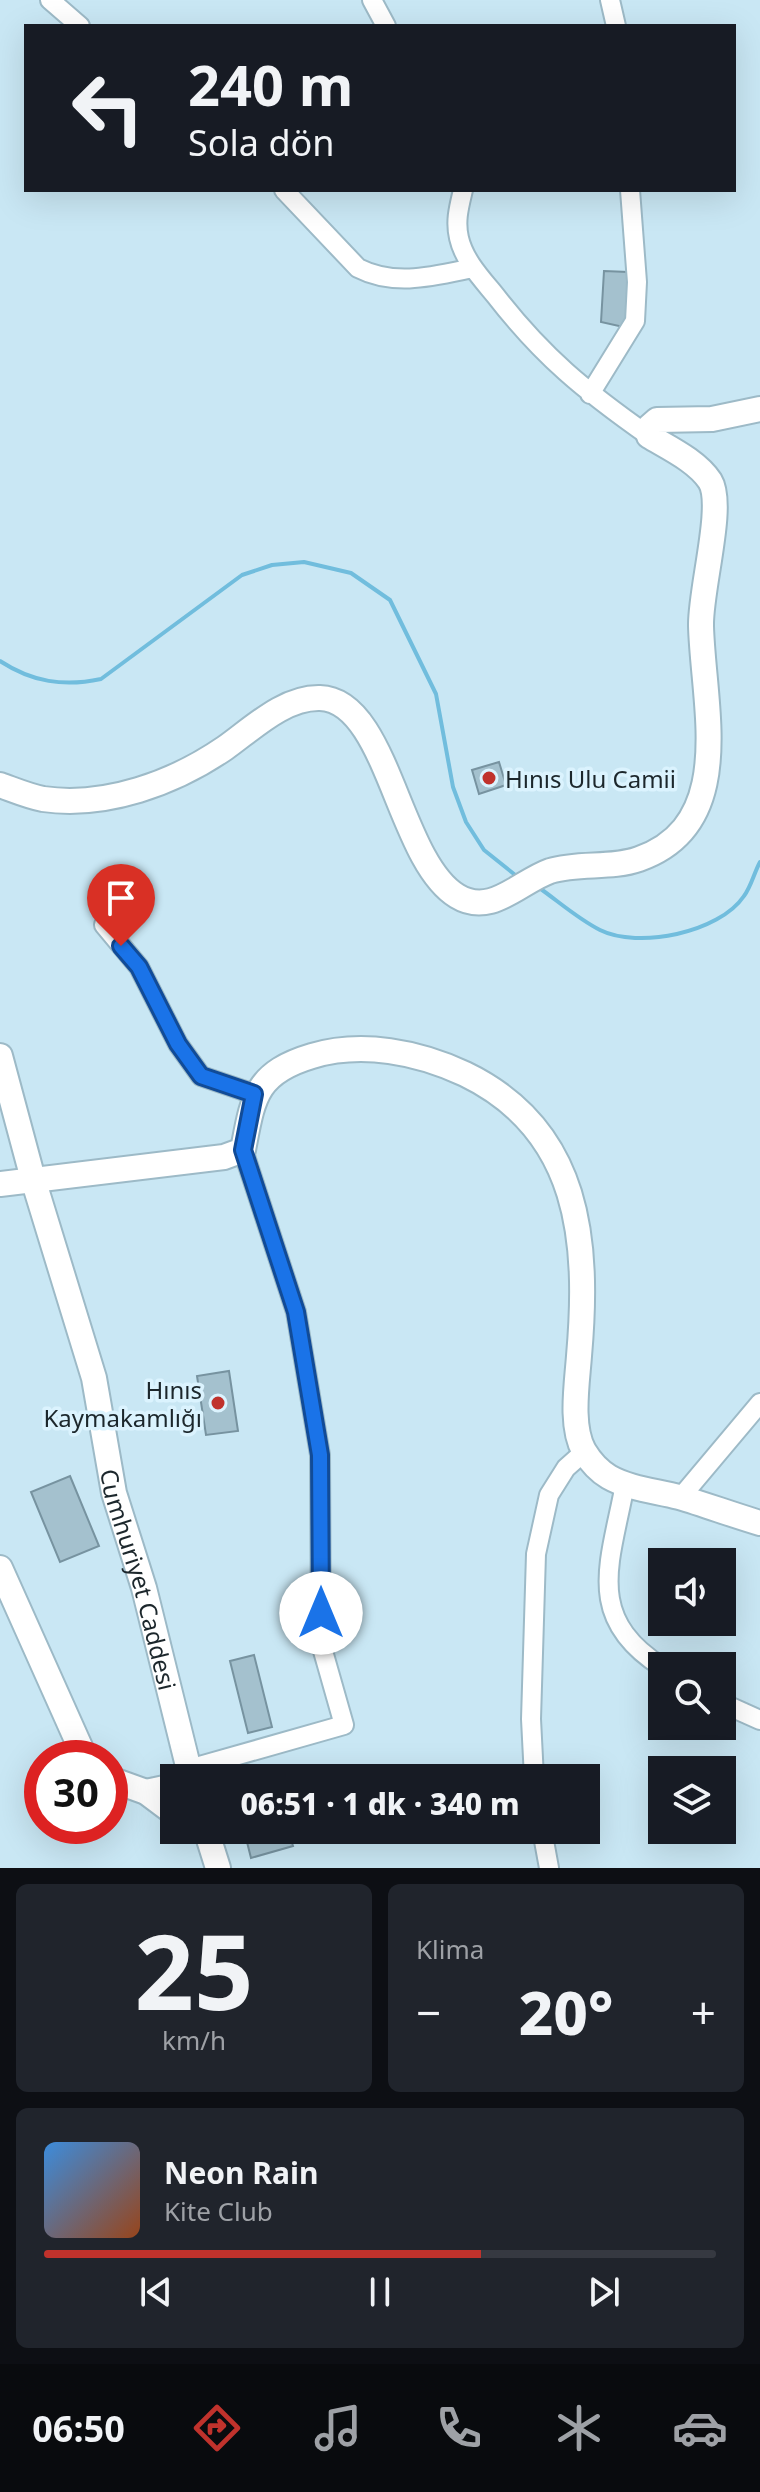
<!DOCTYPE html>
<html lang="tr">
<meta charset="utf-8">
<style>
:root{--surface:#171b24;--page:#20242c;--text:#f1f3f6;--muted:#9ea1a6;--line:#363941;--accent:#c0322c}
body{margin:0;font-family:"Noto Sans",sans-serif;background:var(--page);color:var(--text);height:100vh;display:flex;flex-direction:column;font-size:30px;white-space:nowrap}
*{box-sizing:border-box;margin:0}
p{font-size:26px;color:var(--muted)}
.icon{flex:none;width:44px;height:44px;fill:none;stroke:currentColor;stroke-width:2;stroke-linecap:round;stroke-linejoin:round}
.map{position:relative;height:1868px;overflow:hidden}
.side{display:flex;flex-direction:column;gap:16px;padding:16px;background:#0d0f14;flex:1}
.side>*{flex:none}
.hud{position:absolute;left:24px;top:24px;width:712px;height:168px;border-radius:0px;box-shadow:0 8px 32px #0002;background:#171b24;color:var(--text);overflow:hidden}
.controls{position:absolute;left:648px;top:1548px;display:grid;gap:16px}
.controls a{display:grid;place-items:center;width:88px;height:88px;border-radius:0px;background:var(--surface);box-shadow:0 8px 32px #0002;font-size:40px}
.speed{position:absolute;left:24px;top:1740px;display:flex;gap:16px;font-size:40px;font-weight:700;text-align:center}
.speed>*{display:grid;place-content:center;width:104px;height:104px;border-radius:50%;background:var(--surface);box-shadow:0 8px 32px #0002;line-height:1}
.speed .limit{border:12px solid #d22;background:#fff;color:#111}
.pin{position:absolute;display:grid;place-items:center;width:68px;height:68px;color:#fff;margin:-82px -34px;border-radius:50% 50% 50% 0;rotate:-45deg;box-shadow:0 0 8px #0007}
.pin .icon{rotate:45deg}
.me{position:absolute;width:88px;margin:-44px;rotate:0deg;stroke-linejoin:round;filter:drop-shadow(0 0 6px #0008)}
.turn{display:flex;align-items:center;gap:28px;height:168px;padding:0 32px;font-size:36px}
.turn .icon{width:104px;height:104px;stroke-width:2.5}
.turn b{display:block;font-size:56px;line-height:68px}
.big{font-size:60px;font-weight:800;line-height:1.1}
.side .card{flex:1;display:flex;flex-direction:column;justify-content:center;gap:12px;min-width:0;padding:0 28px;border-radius:12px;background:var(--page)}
.side .dial{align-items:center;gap:0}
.dial b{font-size:104px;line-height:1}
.song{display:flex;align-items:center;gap:24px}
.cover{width:96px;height:96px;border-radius:12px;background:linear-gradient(135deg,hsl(210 70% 55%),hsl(20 70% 35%))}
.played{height:8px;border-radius:4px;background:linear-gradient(90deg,var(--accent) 65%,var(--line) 65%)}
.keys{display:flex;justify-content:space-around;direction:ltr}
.heat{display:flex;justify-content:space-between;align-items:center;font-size:44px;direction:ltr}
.side .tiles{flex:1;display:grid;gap:16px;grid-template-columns:1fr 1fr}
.card:last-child{grid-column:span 2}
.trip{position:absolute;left:160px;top:1764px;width:440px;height:80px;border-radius:0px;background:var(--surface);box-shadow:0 8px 32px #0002;font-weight:800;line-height:80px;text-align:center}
.menu{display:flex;height:128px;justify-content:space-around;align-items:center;background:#090b0e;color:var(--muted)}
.menu .icon{width:56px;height:56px}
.menu .current{color:var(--accent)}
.menu b{font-size:36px;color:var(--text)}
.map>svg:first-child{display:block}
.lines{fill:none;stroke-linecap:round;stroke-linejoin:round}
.stream{stroke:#71bddd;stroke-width:4}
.building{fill:#a4c1ce;stroke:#7793a0;stroke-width:2}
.street-casing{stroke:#9dbac7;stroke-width:22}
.secondary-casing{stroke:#9dbac7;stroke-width:28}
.street{stroke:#fff;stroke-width:18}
.secondary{stroke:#fff;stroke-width:24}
.route-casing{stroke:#114b97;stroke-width:20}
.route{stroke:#1a73e8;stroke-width:14}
.poi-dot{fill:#c0322c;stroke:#dbf3fe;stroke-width:3}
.labels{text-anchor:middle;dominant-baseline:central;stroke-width:7;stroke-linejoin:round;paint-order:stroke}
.poi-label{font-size:24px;fill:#1c272c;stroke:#dbf3fe;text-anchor:start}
.street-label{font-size:24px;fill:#1c272c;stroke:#dbf3fe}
</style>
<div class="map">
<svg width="760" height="1868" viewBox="0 0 760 1868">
<rect width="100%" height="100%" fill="#c9e7f4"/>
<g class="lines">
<!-- stream -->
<path class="stream" d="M 0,661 C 32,682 64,687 101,679 L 242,575 L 272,565 L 304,562 L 351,573 L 390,600 L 436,694 L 453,787 L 466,822 L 484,850 L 519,878
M 538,887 C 558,901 578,919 600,930 C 638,949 719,933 744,896 C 751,887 754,873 760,862"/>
</g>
<!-- building -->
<path class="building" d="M 604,271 L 628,272 L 628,328 L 601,322 Z
M 499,762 L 506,785 L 479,794 L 472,770 Z
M 229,1371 L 238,1431 L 206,1435 L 197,1376 Z
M 70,1476 L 99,1546 L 60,1562 L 31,1492 Z
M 254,1655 L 272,1727 L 248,1733 L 230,1661 Z
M 244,1830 L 288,1830 L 293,1846 L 251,1858 Z"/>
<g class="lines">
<!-- street casing -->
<g class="street-casing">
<path id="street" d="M 50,0 L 80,26
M 372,0 L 386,26
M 610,0 L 616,26
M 284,190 L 358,268 C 395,287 434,276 473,268
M 463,190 C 459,207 455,221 459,238 C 464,260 481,278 495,295 C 543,357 585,391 649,436
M 590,394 L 635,321 L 637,282 L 630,190
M 104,925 L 139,967 L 178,1044 L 201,1076 L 254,1094
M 625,1484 C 611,1561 583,1617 662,1667
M 681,1497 L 760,1403
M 722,1703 L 760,1720
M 189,1769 L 344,1725 L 321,1644 L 320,1455 L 296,1312 L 243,1150
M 534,1778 L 531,1719 L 536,1554 L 549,1495 L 566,1468 L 584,1452
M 542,1830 L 549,1868"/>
</g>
<!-- secondary casing -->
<g class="secondary-casing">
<g id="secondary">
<path d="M 0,785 C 14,790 28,796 43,799 C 106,808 174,783 225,748 C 252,729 284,697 320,698 C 388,700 398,860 457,896 C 491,917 519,882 550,871 C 579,862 611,869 639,859 C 738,824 703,706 701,626 C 700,590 725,505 710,481 C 697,461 669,448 649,436 L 649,427 L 657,420 L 712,419 L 760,409"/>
<path id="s1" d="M 0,1056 L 33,1179 L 94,1378 L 114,1493 L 144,1588 L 191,1778"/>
<path d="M 0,1184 L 224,1157 L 243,1150 C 253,1098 255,1073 312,1056 C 362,1041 418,1052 465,1074 C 581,1130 589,1242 579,1356 C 577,1384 570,1426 584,1451 C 590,1461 599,1471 609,1477 C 630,1489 657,1491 679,1497 C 706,1505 733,1515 760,1523"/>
<path d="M 0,1568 L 85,1758"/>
<path d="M 110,1779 L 146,1792 L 174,1813"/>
<path d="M 146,1792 L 174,1786"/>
<path d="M 206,1830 L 218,1868"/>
</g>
</g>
<!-- street -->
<use href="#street" class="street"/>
<!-- secondary -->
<use href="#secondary" class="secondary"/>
</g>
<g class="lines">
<!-- route casing -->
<g class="route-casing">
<path id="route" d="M 121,946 L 139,967 L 178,1044 L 201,1076 L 254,1094 L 243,1150 L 296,1312 L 320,1455 L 321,1613"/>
</g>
<!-- route -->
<use href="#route" class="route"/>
</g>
<!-- markers -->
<g class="poi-dot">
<circle cx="489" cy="778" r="8"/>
<circle cx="218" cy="1403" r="8"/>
</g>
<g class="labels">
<!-- poi labels -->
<g class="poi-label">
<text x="505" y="778">Hınıs Ulu Camii</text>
<text x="202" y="1389" text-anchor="end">Hınıs<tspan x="202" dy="28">Kaymakamlığı</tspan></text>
</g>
<!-- street labels -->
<g class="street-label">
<text stroke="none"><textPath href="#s1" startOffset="542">Cumhuriyet Caddesi</textPath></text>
</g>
</g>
</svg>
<div class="controls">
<a><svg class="icon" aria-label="sound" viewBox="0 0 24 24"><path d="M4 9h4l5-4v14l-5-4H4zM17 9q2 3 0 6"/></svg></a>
<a><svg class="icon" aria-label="search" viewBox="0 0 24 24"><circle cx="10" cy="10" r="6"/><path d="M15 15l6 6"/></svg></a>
<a><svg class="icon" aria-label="layers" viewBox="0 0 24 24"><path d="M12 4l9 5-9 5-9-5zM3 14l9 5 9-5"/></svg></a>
</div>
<div class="speed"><div class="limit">30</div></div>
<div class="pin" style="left:121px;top:946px;background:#d93025"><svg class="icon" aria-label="arrive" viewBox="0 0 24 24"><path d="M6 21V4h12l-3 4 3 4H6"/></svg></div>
<svg class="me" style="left:321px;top:1613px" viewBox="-20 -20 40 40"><circle r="19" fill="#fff"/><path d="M0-13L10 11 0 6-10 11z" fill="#1a73e8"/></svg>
<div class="trip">06:51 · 1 dk · 340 m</div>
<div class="hud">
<div class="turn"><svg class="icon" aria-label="left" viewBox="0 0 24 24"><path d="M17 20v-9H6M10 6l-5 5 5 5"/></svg><div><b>240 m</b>Sola dön</div></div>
</div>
</div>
<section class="side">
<div class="tiles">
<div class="card dial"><b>25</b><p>km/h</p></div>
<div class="card"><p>Klima</p>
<div class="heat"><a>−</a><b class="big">20°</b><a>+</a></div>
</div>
<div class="card">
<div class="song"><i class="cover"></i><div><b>Neon Rain</b><p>Kite Club</p></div></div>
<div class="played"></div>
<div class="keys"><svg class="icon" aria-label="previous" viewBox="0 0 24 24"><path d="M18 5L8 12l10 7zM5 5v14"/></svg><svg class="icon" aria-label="pause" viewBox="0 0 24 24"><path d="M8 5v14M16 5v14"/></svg><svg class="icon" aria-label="next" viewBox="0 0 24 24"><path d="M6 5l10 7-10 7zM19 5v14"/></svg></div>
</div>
</div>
</section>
<nav class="menu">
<b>06:50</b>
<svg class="icon current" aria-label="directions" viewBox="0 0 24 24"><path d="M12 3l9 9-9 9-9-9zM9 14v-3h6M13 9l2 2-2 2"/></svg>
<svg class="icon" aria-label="music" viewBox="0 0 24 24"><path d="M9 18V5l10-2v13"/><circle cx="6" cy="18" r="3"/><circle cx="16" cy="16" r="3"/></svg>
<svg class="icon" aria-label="phone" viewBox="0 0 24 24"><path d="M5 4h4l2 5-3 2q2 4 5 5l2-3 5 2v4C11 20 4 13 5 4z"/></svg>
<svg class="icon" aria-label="climate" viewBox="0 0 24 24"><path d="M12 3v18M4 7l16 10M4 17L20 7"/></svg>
<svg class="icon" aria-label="car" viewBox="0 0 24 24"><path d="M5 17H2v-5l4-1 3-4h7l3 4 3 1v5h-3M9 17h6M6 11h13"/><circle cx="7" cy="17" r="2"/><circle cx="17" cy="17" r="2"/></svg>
</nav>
